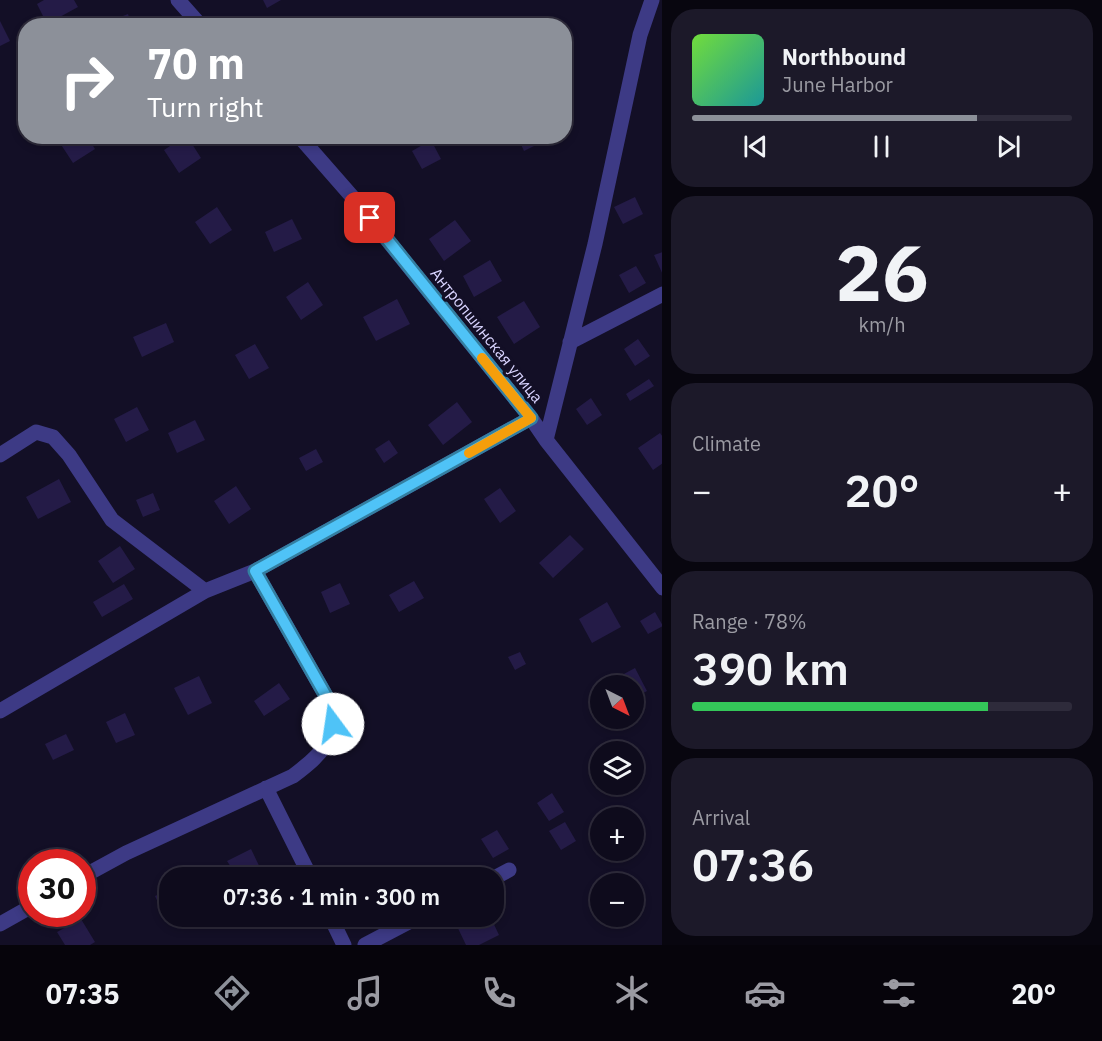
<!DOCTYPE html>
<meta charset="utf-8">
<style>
:root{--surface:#0e0b1c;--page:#1c1929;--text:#f1f3f6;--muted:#9b9ba3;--line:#2e2b3b;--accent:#8c9099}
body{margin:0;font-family:"IBM Plex Sans",sans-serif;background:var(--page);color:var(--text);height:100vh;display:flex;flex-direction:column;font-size:22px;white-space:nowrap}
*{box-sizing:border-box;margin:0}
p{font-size:20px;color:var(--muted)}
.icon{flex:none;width:33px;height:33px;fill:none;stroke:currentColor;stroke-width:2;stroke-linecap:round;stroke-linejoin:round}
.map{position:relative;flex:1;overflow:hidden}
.side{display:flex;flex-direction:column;gap:9px;padding:9px;background:#08060f;width:440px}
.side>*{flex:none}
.banner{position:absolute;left:18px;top:18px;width:554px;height:126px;border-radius:24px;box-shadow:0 3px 9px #0003,0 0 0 2px var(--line);background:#8c9099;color:#fff;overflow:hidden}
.needle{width:39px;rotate:138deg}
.buttons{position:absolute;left:590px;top:675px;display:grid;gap:12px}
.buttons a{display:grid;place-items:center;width:54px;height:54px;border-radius:50%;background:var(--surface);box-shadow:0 3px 9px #0003,0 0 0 2px var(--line);font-size:30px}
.speed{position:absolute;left:18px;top:849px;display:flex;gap:12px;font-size:30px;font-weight:700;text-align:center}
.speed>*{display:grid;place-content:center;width:78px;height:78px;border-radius:50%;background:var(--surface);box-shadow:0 3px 9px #0003,0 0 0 2px var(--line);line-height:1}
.speed .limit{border:9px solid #d22;background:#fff;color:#111}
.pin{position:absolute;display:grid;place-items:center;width:51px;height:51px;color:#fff;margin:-26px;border-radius:12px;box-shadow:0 3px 9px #0006}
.me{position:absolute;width:66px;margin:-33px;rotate:346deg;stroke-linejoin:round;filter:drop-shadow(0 0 4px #0008)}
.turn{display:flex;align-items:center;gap:21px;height:126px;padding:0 30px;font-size:27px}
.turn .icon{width:78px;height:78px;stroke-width:2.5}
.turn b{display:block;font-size:42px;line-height:51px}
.big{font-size:45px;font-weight:600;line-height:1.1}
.side .tile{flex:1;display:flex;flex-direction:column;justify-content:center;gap:9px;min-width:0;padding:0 21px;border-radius:24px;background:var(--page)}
.side .dial{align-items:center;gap:0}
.dial b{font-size:78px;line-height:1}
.song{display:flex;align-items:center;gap:18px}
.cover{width:72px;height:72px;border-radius:9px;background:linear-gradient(135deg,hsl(100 70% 55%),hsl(180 70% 35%))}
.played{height:6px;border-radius:3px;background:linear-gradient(90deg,var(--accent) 75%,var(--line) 75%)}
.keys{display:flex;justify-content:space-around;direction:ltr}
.heat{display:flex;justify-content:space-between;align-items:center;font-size:33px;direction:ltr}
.charge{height:9px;border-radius:4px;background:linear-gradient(90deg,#34c759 78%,var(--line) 0)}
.trip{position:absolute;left:159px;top:867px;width:345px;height:60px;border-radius:24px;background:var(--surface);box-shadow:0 3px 9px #0003,0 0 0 2px var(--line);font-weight:600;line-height:60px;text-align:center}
.menu{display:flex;height:96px;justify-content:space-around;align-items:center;background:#06040b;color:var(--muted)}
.menu .icon{width:42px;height:42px}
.menu .active{color:var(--accent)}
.menu b{font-size:27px;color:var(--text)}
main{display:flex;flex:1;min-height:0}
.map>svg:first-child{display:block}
.building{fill:#241b47}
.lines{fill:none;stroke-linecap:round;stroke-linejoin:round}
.minor{stroke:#3d3a85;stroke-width:15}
.route-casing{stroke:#337fa1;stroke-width:15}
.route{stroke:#4fc3f7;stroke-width:10}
.slow{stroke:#f59e0b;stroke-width:10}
.labels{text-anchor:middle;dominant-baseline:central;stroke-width:6;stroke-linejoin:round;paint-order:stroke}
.street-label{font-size:16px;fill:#d9d4ff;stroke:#130f26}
</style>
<main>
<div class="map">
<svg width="663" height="945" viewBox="0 0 663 945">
<rect width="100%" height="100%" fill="#130f26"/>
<!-- building -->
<path class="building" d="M 44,0 L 74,0 L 78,7 L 47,24 L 37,4 Z
M 263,0 L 281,0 L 267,8 Z
M 128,14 L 132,26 L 100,26 L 100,25 Z
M 0,21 L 10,41 L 0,46 Z
M 64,136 L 87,136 L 95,149 L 73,163 L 58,140 Z
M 185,136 L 187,136 L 201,158 L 179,173 L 164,150 Z
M 517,136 L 540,136 L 542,142 L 524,151 Z
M 431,140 L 441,159 L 422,169 L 412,151 Z
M 635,197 L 643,214 L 623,224 L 614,207 Z
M 217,207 L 232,230 L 210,244 L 195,222 Z
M 292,219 L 302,239 L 274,252 L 265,232 Z
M 455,220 L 471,241 L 444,261 L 429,239 Z
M 663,252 L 663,275 L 654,255 Z
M 490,260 L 502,281 L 474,297 L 463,276 Z
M 636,266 L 646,283 L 629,293 L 619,275 Z
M 308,282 L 323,305 L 301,320 L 286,297 Z
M 397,299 L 410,324 L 376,341 L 363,317 Z
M 524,301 L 540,327 L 514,344 L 497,317 Z
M 166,323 L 174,342 L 142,357 L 133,337 Z
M 638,339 L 650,356 L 635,366 L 624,349 Z
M 255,344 L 269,368 L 249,379 L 235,355 Z
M 649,379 L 654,386 L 630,401 L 626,394 Z
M 591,398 L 602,415 L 587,425 L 576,409 Z
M 457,402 L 472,422 L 443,445 L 428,425 Z
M 137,407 L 149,430 L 126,442 L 114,419 Z
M 195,420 L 205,440 L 177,453 L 168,433 Z
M 660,433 L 663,437 L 663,463 L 653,470 L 638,448 Z
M 389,440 L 398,453 L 384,463 L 375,449 Z
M 316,449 L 323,462 L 306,471 L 299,458 Z
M 59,479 L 71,502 L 38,519 L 26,497 Z
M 236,486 L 251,509 L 229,524 L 214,501 Z
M 500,488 L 516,511 L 500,523 L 484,499 Z
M 153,493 L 160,510 L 143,517 L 136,500 Z
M 570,535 L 584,549 L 553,578 L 539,563 Z
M 120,546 L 135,569 L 113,583 L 98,561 Z
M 414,581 L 424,598 L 399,612 L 389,595 Z
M 340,583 L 350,604 L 330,613 L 321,592 Z
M 124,584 L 133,599 L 102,617 L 93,602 Z
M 607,602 L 621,627 L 592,643 L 579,619 Z
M 655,612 L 663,626 L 648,634 L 640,621 Z
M 520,652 L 526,664 L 515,670 L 508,657 Z
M 635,668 L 647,691 L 633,698 L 633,686 L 610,686 L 609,682 Z
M 199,676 L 212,703 L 188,715 L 174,688 Z
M 279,683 L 290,699 L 264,716 L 254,701 Z
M 125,713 L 135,735 L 116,743 L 106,722 Z
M 66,734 L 74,750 L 53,760 L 45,744 Z
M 552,793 L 564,812 L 549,821 L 537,803 Z
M 565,822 L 576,841 L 561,850 L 549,831 Z
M 497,830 L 509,849 L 493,858 L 481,839 Z
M 251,849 L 265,878 L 238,878 L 227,861 Z
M 628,877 L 631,884 L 615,884 Z
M 633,887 L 639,899 L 633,902 Z
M 170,889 L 170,916 L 165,918 L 155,896 Z
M 461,916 L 490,916 L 499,935 L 479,945 L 466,945 L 454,920 Z
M 81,919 L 95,942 L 90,945 L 65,945 L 57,932 Z"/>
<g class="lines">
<!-- minor -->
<path class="minor" d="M 178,0 L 201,26
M 299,136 L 355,200 L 531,418 L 546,440 L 663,588
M 570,342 L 663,294
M 546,440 L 595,244 L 640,35 L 652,0
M 0,455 L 36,432 L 53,437 L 69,455 L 112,520 L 205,591
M 0,711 L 205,591 L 255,571 L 531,418
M 266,788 L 311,878
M 82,877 L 126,853 L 293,776 C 323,753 335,742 330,703 L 255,571
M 494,878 L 509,870
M 330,916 L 344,945
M 0,924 L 32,906
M 365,945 L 420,916"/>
</g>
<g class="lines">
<!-- route casing -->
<g class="route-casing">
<path id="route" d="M 333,724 L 330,703 L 255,571 L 531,418 L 370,218"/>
</g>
<!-- route -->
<use href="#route" class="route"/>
<!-- slow -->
<path class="slow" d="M 469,453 L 531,418 L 482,358"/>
</g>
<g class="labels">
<!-- street labels -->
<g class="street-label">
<text transform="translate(487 335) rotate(51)">Антропшинская улица</text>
</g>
</g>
</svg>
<div class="buttons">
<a><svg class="needle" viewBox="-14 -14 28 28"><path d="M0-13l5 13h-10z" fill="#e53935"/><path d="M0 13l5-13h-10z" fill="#9b9ba3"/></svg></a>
<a><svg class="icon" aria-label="layers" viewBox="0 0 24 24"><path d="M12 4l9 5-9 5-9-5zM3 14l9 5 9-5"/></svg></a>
<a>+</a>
<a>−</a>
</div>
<div class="speed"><div class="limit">30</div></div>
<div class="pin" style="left:370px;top:218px;background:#d93025"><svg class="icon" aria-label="arrive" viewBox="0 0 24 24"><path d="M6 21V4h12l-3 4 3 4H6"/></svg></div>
<svg class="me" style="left:333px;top:724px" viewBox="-20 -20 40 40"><circle r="19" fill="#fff"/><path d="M0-13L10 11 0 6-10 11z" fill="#4fc3f7"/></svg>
<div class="trip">07:36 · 1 min · 300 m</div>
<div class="banner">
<div class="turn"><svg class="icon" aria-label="right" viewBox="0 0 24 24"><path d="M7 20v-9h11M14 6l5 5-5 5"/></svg><div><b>70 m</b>Turn right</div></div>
</div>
</div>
<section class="side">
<div class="tile">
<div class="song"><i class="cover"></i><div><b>Northbound</b><p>June Harbor</p></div></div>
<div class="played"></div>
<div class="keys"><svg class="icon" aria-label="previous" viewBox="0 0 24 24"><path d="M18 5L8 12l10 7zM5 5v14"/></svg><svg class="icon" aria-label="pause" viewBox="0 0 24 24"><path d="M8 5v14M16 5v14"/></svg><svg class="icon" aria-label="next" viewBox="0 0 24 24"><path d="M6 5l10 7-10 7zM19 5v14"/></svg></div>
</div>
<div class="tile dial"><b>26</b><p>km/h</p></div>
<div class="tile"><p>Climate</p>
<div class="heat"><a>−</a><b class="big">20°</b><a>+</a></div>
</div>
<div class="tile"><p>Range · 78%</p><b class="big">390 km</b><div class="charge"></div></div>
<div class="tile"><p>Arrival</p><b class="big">07:36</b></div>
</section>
</main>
<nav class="menu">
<b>07:35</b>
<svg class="icon active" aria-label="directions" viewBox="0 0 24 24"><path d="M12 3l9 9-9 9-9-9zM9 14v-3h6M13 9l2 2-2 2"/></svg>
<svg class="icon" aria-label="music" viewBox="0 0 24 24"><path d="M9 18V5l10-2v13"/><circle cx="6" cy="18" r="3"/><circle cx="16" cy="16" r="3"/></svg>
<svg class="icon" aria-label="phone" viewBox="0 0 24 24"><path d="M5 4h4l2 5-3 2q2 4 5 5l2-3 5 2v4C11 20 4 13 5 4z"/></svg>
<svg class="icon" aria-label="climate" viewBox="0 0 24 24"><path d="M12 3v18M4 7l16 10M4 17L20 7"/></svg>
<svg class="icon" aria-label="car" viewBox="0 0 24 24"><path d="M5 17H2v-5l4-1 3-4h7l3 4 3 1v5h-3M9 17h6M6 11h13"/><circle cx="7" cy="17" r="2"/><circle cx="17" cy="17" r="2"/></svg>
<svg class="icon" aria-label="filters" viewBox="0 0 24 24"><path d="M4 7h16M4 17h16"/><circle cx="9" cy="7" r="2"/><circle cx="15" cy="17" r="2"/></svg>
<b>20°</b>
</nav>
